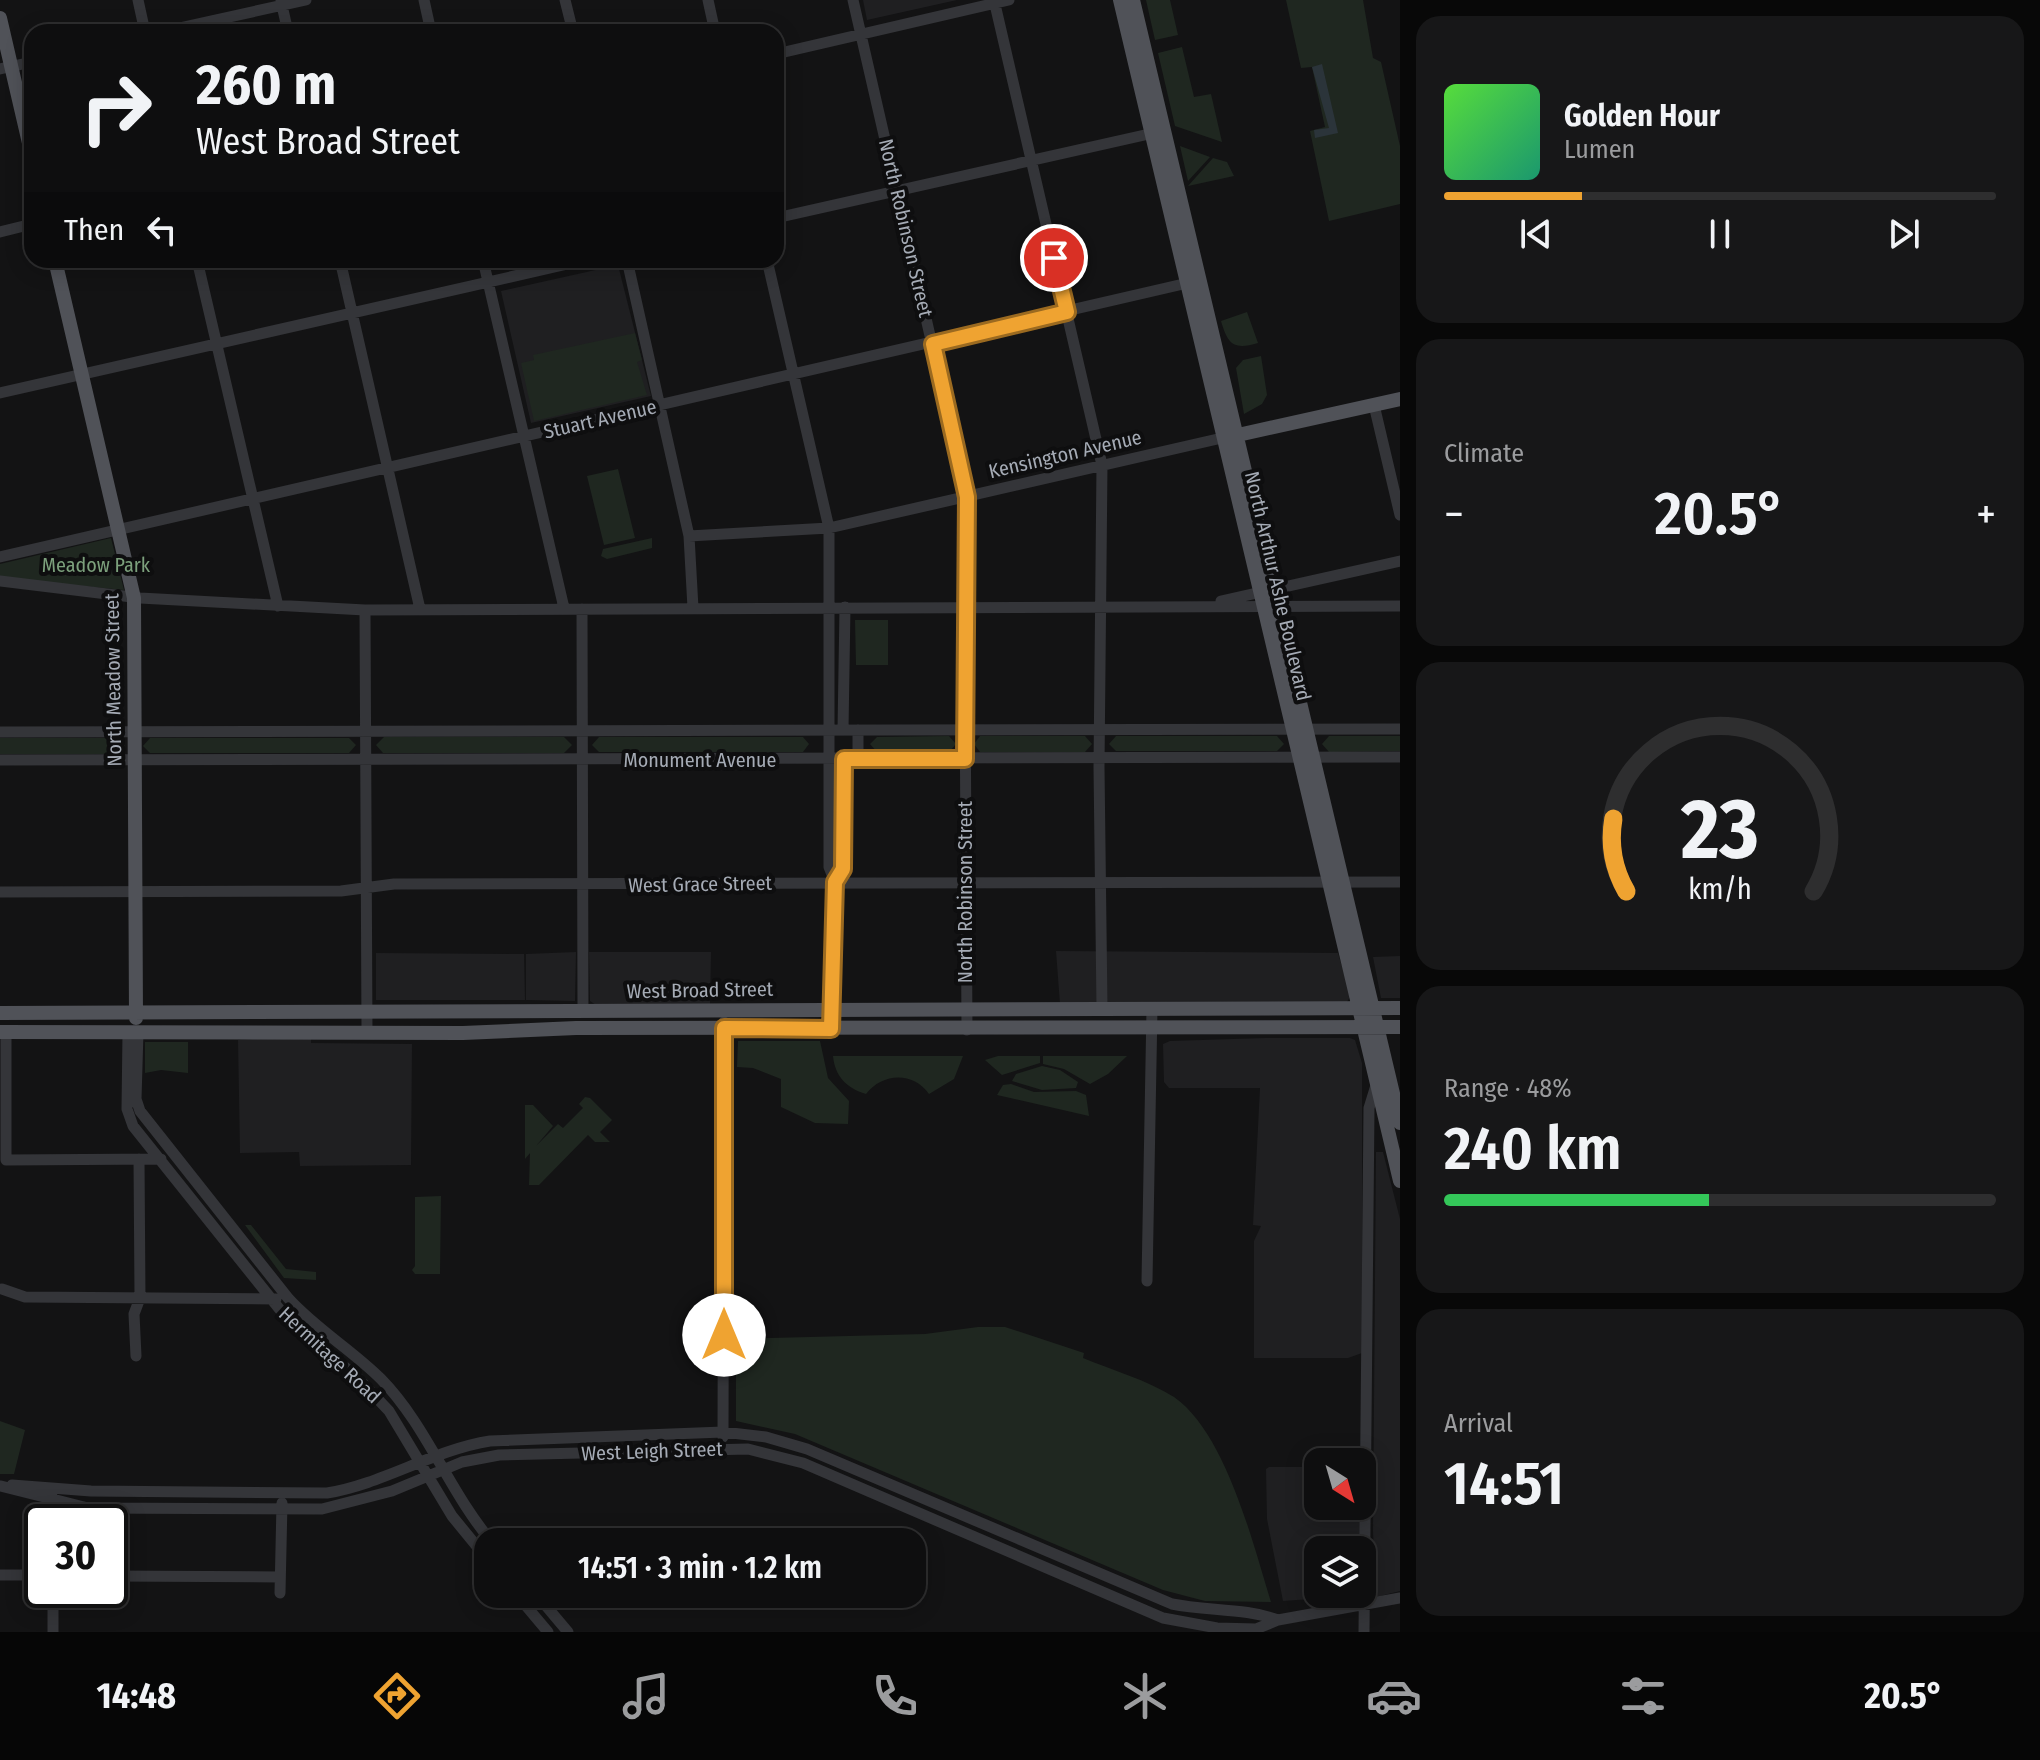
<!DOCTYPE html>
<meta charset="utf-8">
<style>
:root{--surface:#0e0e0f;--page:#171718;--text:#f1f3f6;--muted:#9b9c9e;--line:#2e2e2f;--accent:#efa331}
body{margin:0;font-family:"Fira Sans Condensed",sans-serif;background:var(--page);color:var(--text);height:100vh;display:flex;flex-direction:column;font-size:30px;white-space:nowrap}
*{box-sizing:border-box;margin:0}
p{font-size:26px;color:var(--muted)}
.icon{flex:none;width:44px;height:44px;fill:none;stroke:currentColor;stroke-width:2;stroke-linecap:round;stroke-linejoin:round}
.map{position:relative;flex:1;overflow:hidden}
.drawer{display:flex;flex-direction:column;gap:16px;padding:16px;background:#080808;width:640px}
.drawer>*{flex:none}
.banner{position:absolute;left:24px;top:24px;width:760px;height:244px;border-radius:24px;box-shadow:0 4px 20px #0003,0 0 0 2px var(--line);background:#0e0e0f;color:var(--text);overflow:hidden}
.needle{width:52px;rotate:143deg}
.fabs{position:absolute;left:1304px;top:1448px;display:grid;gap:16px}
.fabs a{display:grid;place-items:center;width:72px;height:72px;border-radius:16px;background:var(--surface);box-shadow:0 4px 20px #0003,0 0 0 2px var(--line);font-size:40px}
.speed{position:absolute;left:24px;top:1504px;display:flex;gap:16px;font-size:40px;font-weight:700;text-align:center}
.speed>*{display:grid;place-content:center;width:104px;height:104px;border-radius:50%;background:var(--surface);box-shadow:0 4px 20px #0003,0 0 0 2px var(--line);line-height:1}
.speed .limit{border:4px solid #111;border-radius:12px;background:#fff;color:#111}
.pin{position:absolute;display:grid;place-items:center;width:68px;height:68px;color:#fff;margin:-34px;border:4px solid #fff;border-radius:50%;box-shadow:0 2px 8px #0007}
.me{position:absolute;width:88px;margin:-44px;rotate:0deg;stroke-linejoin:round;filter:drop-shadow(0 0 6px #0008)}
.turn{display:flex;align-items:center;gap:28px;height:168px;padding:0 40px;font-size:36px}
.turn .icon{width:104px;height:104px;stroke-width:2.5}
.turn b{display:block;font-size:56px;line-height:68px}
.then{display:flex;align-items:center;height:76px;padding:0 40px;background:#0003;gap:16px;font-size:30px}
.big{font-size:60px;font-weight:600;line-height:1.1}
.drawer .widget{flex:1;display:flex;flex-direction:column;justify-content:center;gap:12px;min-width:0;padding:0 28px;border-radius:24px;background:var(--page)}
.drawer .dial{align-items:center;gap:0}
.dial svg{height:208px;overflow:visible;fill:none;stroke:var(--line);stroke-width:7;stroke-linecap:round;text-anchor:middle}
.dial text{fill:var(--text);stroke:none}
.song{display:flex;align-items:center;gap:24px}
.cover{width:96px;height:96px;border-radius:12px;background:linear-gradient(135deg,hsl(110 70% 55%),hsl(160 70% 35%))}
.played{height:8px;border-radius:4px;background:linear-gradient(90deg,var(--accent) 25%,var(--line) 25%)}
.keys{display:flex;justify-content:space-around;direction:ltr}
.heat{display:flex;justify-content:space-between;align-items:center;font-size:44px;direction:ltr}
.charge{height:12px;border-radius:6px;background:linear-gradient(90deg,#34c759 48%,var(--line) 0)}
.trip{position:absolute;left:474px;top:1528px;width:452px;height:80px;border-radius:24px;background:var(--surface);box-shadow:0 4px 20px #0003,0 0 0 2px var(--line);font-weight:600;line-height:80px;text-align:center}
.menu{display:flex;height:128px;justify-content:space-around;align-items:center;background:#060606;color:var(--muted)}
.menu .icon{width:56px;height:56px}
.menu .current{color:var(--accent)}
.menu b{font-size:36px;color:var(--text)}
main{display:flex;flex:1;min-height:0}
.map>svg:first-child{display:block}
.built{fill:#1f1f21}
.green{fill:#1f2720}
.water{fill:#2b343a}
.lines{fill:none;stroke-linecap:round;stroke-linejoin:round}
.minor{stroke:#343539;stroke-width:11}
.major{stroke:#505258;stroke-width:14}
.route-casing{stroke:#9b6a20;stroke-width:20}
.route{stroke:#efa331;stroke-width:14}
.labels{text-anchor:middle;dominant-baseline:central;stroke-width:8;stroke-linejoin:round;paint-order:stroke}
.street-label{font-size:20px;fill:#a5abb5;stroke:#0e0e0f}
.park-label{font-size:20px;fill:#7ca07c;stroke:#0e0e0f}
</style>
<main>
<div class="map">
<svg width="1400" height="1632" viewBox="0 0 1400 1632">
<rect width="100%" height="100%" fill="#131314"/>
<!-- built -->
<path class="built" d="M 863,0 L 957,0 L 867,20 Z
M 618,265 L 651,396 L 531,423 L 501,291 Z
M 1056,951 L 1338,953 L 1351,996 L 1346,1003 L 1060,1004 Z
M 576,952 L 575,1001 L 526,1000 L 526,954 Z
M 589,952 L 711,952 L 710,1005 L 596,1005 L 590,1001 Z
M 376,953 L 524,954 L 525,1000 L 376,1000 Z
M 1400,956 L 1400,998 L 1381,998 L 1373,957 Z
M 301,1036 L 311,1037 L 311,1043 L 412,1044 L 411,1165 L 300,1166 L 299,1152 L 240,1153 L 238,1040 Z
M 1265,1038 L 1350,1038 L 1355,1040 L 1362,1063 L 1362,1353 L 1348,1358 L 1254,1358 L 1254,1241 L 1261,1226 L 1253,1225 L 1260,1088 L 1169,1088 L 1164,1082 L 1163,1044 L 1170,1041 Z
M 1376,1152 L 1383,1152 L 1400,1219 L 1400,1591 L 1376,1597 L 1373,1531 Z
M 1269,1467 L 1318,1467 L 1318,1506 L 1361,1506 L 1361,1550 L 1318,1550 L 1318,1594 L 1356,1594 L 1353,1596 L 1283,1601 L 1267,1519 L 1266,1469 Z"/>
<!-- green -->
<path class="green" d="M 1146,0 L 1170,0 L 1178,35 L 1155,40 Z
M 1286,0 L 1363,0 L 1373,58 L 1381,62 L 1400,146 L 1400,204 L 1329,221 L 1310,131 L 1325,127 L 1312,67 L 1301,68 Z
M 1182,47 L 1194,97 L 1211,94 L 1222,142 L 1175,126 L 1158,53 Z
M 1180,146 L 1210,157 L 1188,181 Z
M 1213,158 L 1227,162 L 1234,176 L 1188,186 Z
M 1247,312 L 1258,343 C 1234,350 1228,345 1221,321 Z
M 635,333 L 642,360 L 637,362 L 647,395 L 534,421 L 521,363 L 534,360 L 533,355 Z
M 1261,356 L 1267,395 L 1262,404 L 1244,414 L 1236,368 L 1243,360 Z
M 618,469 L 635,538 L 604,545 L 587,476 Z
M 111,538 L 124,590 L 0,578 L 0,564 Z
M 652,538 L 652,548 L 607,559 L 601,556 L 603,549 Z
M 855,620 L 888,620 L 888,665 L 856,665 Z
M 949,736 L 956,744 L 949,752 L 877,752 L 870,744 L 877,737 Z
M 980,736 L 1085,736 L 1092,744 L 1085,752 L 980,752 L 974,744 Z
M 1116,736 L 1277,736 L 1284,744 L 1277,751 L 1116,751 L 1109,744 Z
M 1329,736 L 1400,736 L 1400,751 L 1329,752 L 1322,744 Z
M 384,737 L 564,737 L 572,745 L 564,753 L 383,753 L 376,745 Z
M 599,737 L 803,737 L 809,744 L 803,752 L 599,752 L 592,745 Z
M 0,738 L 119,738 L 125,746 L 119,754 L 0,754 Z
M 150,738 L 349,738 L 356,745 L 349,753 L 150,753 L 143,746 Z
M 738,1041 L 820,1041 L 828,1078 L 849,1101 L 848,1124 L 815,1123 L 781,1107 L 781,1079 L 753,1068 L 737,1067 Z
M 145,1042 L 188,1042 L 188,1073 L 161,1070 L 145,1073 Z
M 833,1056 L 963,1056 L 954,1079 L 929,1094 C 913,1071 882,1073 866,1094 C 846,1088 835,1076 833,1056 Z
M 998,1056 L 1040,1056 L 1040,1063 L 1002,1075 L 985,1060 Z
M 1043,1056 L 1127,1056 L 1108,1074 L 1090,1084 L 1064,1069 L 1043,1064 Z
M 1042,1066 L 1060,1070 L 1078,1082 L 1076,1088 L 1042,1090 L 1012,1081 L 1016,1074 Z
M 1011,1084 L 1034,1092 L 1076,1091 L 1086,1095 L 1089,1116 L 997,1095 L 1003,1085 Z
M 585,1097 L 590,1098 L 612,1120 L 600,1132 L 610,1142 L 595,1142 L 588,1135 L 539,1185 L 529,1185 L 530,1152 L 558,1124 L 563,1128 L 583,1108 L 579,1104 Z
M 525,1105 L 533,1105 L 553,1126 L 525,1159 Z
M 441,1196 L 440,1274 L 415,1274 L 412,1270 L 415,1266 L 415,1197 Z
M 245,1225 L 251,1225 L 286,1269 L 316,1272 L 316,1280 L 284,1278 Z
M 978,1327 L 1005,1327 L 1084,1353 L 1083,1358 C 1112,1370 1147,1380 1174,1397 C 1226,1433 1253,1544 1271,1602 L 1205,1601 L 1163,1590 L 795,1434 L 736,1421 L 736,1339 L 925,1334 Z
M 0,1421 L 25,1430 L 14,1474 L 0,1474 Z"/>
<!-- water -->
<path class="water" d="M 1322,64 L 1338,133 L 1315,138 L 1314,130 L 1329,128 L 1312,67 Z"/>
<g class="lines">
<!-- minor -->
<path class="minor" d="M 138,0 L 145,32
M 424,0 L 431,32
M 565,0 L 573,32
M 708,0 L 715,32
M 853,0 L 967,497 L 964,510 L 967,1030
M 994,0 L 1102,465 L 1099,767 L 1102,1008
M 281,1 L 288,32
M 161,32 L 306,0
M 776,54 L 1009,0
M 0,69 L 32,62
M 776,218 L 1158,132
M 0,232 L 32,224
M 197,260 L 278,606
M 340,260 L 420,609
M 483,260 L 564,608
M 627,260 L 689,536 L 693,608
M 767,260 L 829,528 L 829,867 L 835,882 L 831,1029
M 0,393 L 585,260
M 1374,405 L 1400,515
M 689,536 L 829,528 L 1222,438
M 0,557 L 1192,282
M 0,581 L 140,598 L 365,610 L 1400,606
M 1221,601 L 1400,561
M 582,609 L 583,1011
M 365,610 L 367,1032
M 843,730 L 845,607
M 858,730 L 858,759
M 0,732 L 1400,729
M 0,760 L 1400,757
M 835,882 L 843,869 L 844,759
M 0,892 L 341,891 L 394,884 L 1400,882
M 6,1032 L 6,1160 L 161,1159
M 128,1032 L 127,1109 L 133,1126 L 289,1321 L 357,1377 L 389,1411 L 452,1516 L 488,1560
M 138,1032 L 136,1099 L 140,1111 L 288,1298 C 316,1329 352,1350 381,1379 C 427,1426 449,1492 492,1542
M 1147,1281 L 1152,1008
M 2,1289 L 25,1297 L 276,1299
M 136,1356 L 134,1314 L 140,1298 L 139,1159
M 723,1437 L 724,1022
M 12,1485 L 91,1491 L 327,1493 C 383,1484 433,1450 490,1441 L 723,1432 L 766,1437 L 807,1449 L 1172,1604 C 1207,1611 1246,1608 1278,1620
M 1,1486 L 88,1508 L 322,1509 L 392,1491 L 462,1462 L 499,1455 L 748,1449 L 803,1463 L 1163,1618 L 1217,1628 L 1256,1629 L 1278,1620 L 1400,1598
M 52,1496 L 52,1522
M 0,1575 L 42,1575
M 110,1576 L 280,1577
M 53,1590 L 53,1632
M 280,1593 L 282,1503
M 516,1594 L 548,1632
M 536,1594 L 568,1632
M 1364,1632 L 1369,1108 L 1377,1082"/>
<!-- major -->
<path class="major" d="M 1120,0 L 1400,1181
M 1133,0 L 1400,1123
M 0,18 L 32,156
M 55,260 L 134,598 L 136,1018
M 1229,437 L 1400,399
M 0,1013 L 1400,1008
M 0,1032 L 463,1033 L 576,1028 L 1400,1027"/>
</g>
<g class="lines">
<!-- route casing -->
<g class="route-casing">
<path id="route" d="M 724,1335 L 724,1028 L 831,1029 L 835,882 L 843,869 L 844,759 L 965,759 L 967,497 L 933,344 L 1067,312 L 1054,258"/>
</g>
<!-- route -->
<use href="#route" class="route"/>
</g>
<g class="labels">
<!-- street labels -->
<g class="street-label">
<text transform="translate(906 228) rotate(77)">North Robinson Street</text>
<text transform="translate(600 419) rotate(-13)">Stuart Avenue</text>
<text transform="translate(1065 454) rotate(-13)">Kensington Avenue</text>
<text transform="translate(1278 586) rotate(77)">North Arthur Ashe Boulevard</text>
<text transform="translate(113 680) rotate(-91)">North Meadow Street</text>
<text x="700" y="760">Monument Avenue</text>
<text transform="translate(700 884) rotate(-1)">West Grace Street</text>
<text transform="translate(965 892) rotate(-90)">North Robinson Street</text>
<text transform="translate(700 990) rotate(-1)">West Broad Street</text>
<text transform="translate(330 1355) rotate(43)">Hermitage Road</text>
<text transform="translate(652 1451) rotate(-2)">West Leigh Street</text>
</g>
<!-- park labels -->
<g class="park-label">
<text x="96" y="565">Meadow Park</text>
</g>
</g>
</svg>
<div class="fabs">
<a><svg class="needle" viewBox="-14 -14 28 28"><path d="M0-13l5 13h-10z" fill="#e53935"/><path d="M0 13l5-13h-10z" fill="#9b9c9e"/></svg></a>
<a><svg class="icon" aria-label="layers" viewBox="0 0 24 24"><path d="M12 4l9 5-9 5-9-5zM3 14l9 5 9-5"/></svg></a>
</div>
<div class="speed"><div class="limit">30</div></div>
<div class="pin" style="left:1054px;top:258px;background:#d93025"><svg class="icon" aria-label="arrive" viewBox="0 0 24 24"><path d="M6 21V4h12l-3 4 3 4H6"/></svg></div>
<svg class="me" style="left:724px;top:1335px" viewBox="-20 -20 40 40"><circle r="19" fill="#fff"/><path d="M0-13L10 11 0 6-10 11z" fill="#efa331"/></svg>
<div class="trip">14:51 · 3 min · 1.2 km</div>
<div class="banner">
<div class="turn"><svg class="icon" aria-label="right" viewBox="0 0 24 24"><path d="M7 20v-9h11M14 6l5 5-5 5"/></svg><div><b>260 m</b>West Broad Street</div></div>
<div class="then">Then<svg class="icon" aria-label="left" viewBox="0 0 24 24"><path d="M17 20v-9H6M10 6l-5 5 5 5"/></svg></div>
</div>
</div>
<section class="drawer">
<div class="widget">
<div class="song"><i class="cover"></i><div><b>Golden Hour</b><p>Lumen</p></div></div>
<div class="played"></div>
<div class="keys"><svg class="icon" aria-label="previous" viewBox="0 0 24 24"><path d="M18 5L8 12l10 7zM5 5v14"/></svg><svg class="icon" aria-label="pause" viewBox="0 0 24 24"><path d="M8 5v14M16 5v14"/></svg><svg class="icon" aria-label="next" viewBox="0 0 24 24"><path d="M6 5l10 7-10 7zM19 5v14"/></svg></div>
</div>
<div class="widget"><p>Climate</p>
<div class="heat"><a>−</a><b class="big">20.5°</b><a>+</a></div>
</div>
<div class="widget dial"><svg viewBox="0 0 100 80">
<path d="M14 69A42 42 0 1 1 86 69"/>
<path d="M14 69A42 42 0 0 1 9 41" stroke="#efa331"/>
<text x="50" y="56" font-size="32" font-weight="700">23</text>
<text x="50" y="72" font-size="11">km/h</text>
</svg></div>
<div class="widget"><p>Range · 48%</p><b class="big">240 km</b><div class="charge"></div></div>
<div class="widget"><p>Arrival</p><b class="big">14:51</b></div>
</section>
</main>
<nav class="menu">
<b>14:48</b>
<svg class="icon current" aria-label="directions" viewBox="0 0 24 24"><path d="M12 3l9 9-9 9-9-9zM9 14v-3h6M13 9l2 2-2 2"/></svg>
<svg class="icon" aria-label="music" viewBox="0 0 24 24"><path d="M9 18V5l10-2v13"/><circle cx="6" cy="18" r="3"/><circle cx="16" cy="16" r="3"/></svg>
<svg class="icon" aria-label="phone" viewBox="0 0 24 24"><path d="M5 4h4l2 5-3 2q2 4 5 5l2-3 5 2v4C11 20 4 13 5 4z"/></svg>
<svg class="icon" aria-label="climate" viewBox="0 0 24 24"><path d="M12 3v18M4 7l16 10M4 17L20 7"/></svg>
<svg class="icon" aria-label="car" viewBox="0 0 24 24"><path d="M5 17H2v-5l4-1 3-4h7l3 4 3 1v5h-3M9 17h6M6 11h13"/><circle cx="7" cy="17" r="2"/><circle cx="17" cy="17" r="2"/></svg>
<svg class="icon" aria-label="filters" viewBox="0 0 24 24"><path d="M4 7h16M4 17h16"/><circle cx="9" cy="7" r="2"/><circle cx="15" cy="17" r="2"/></svg>
<b>20.5°</b>
</nav>
